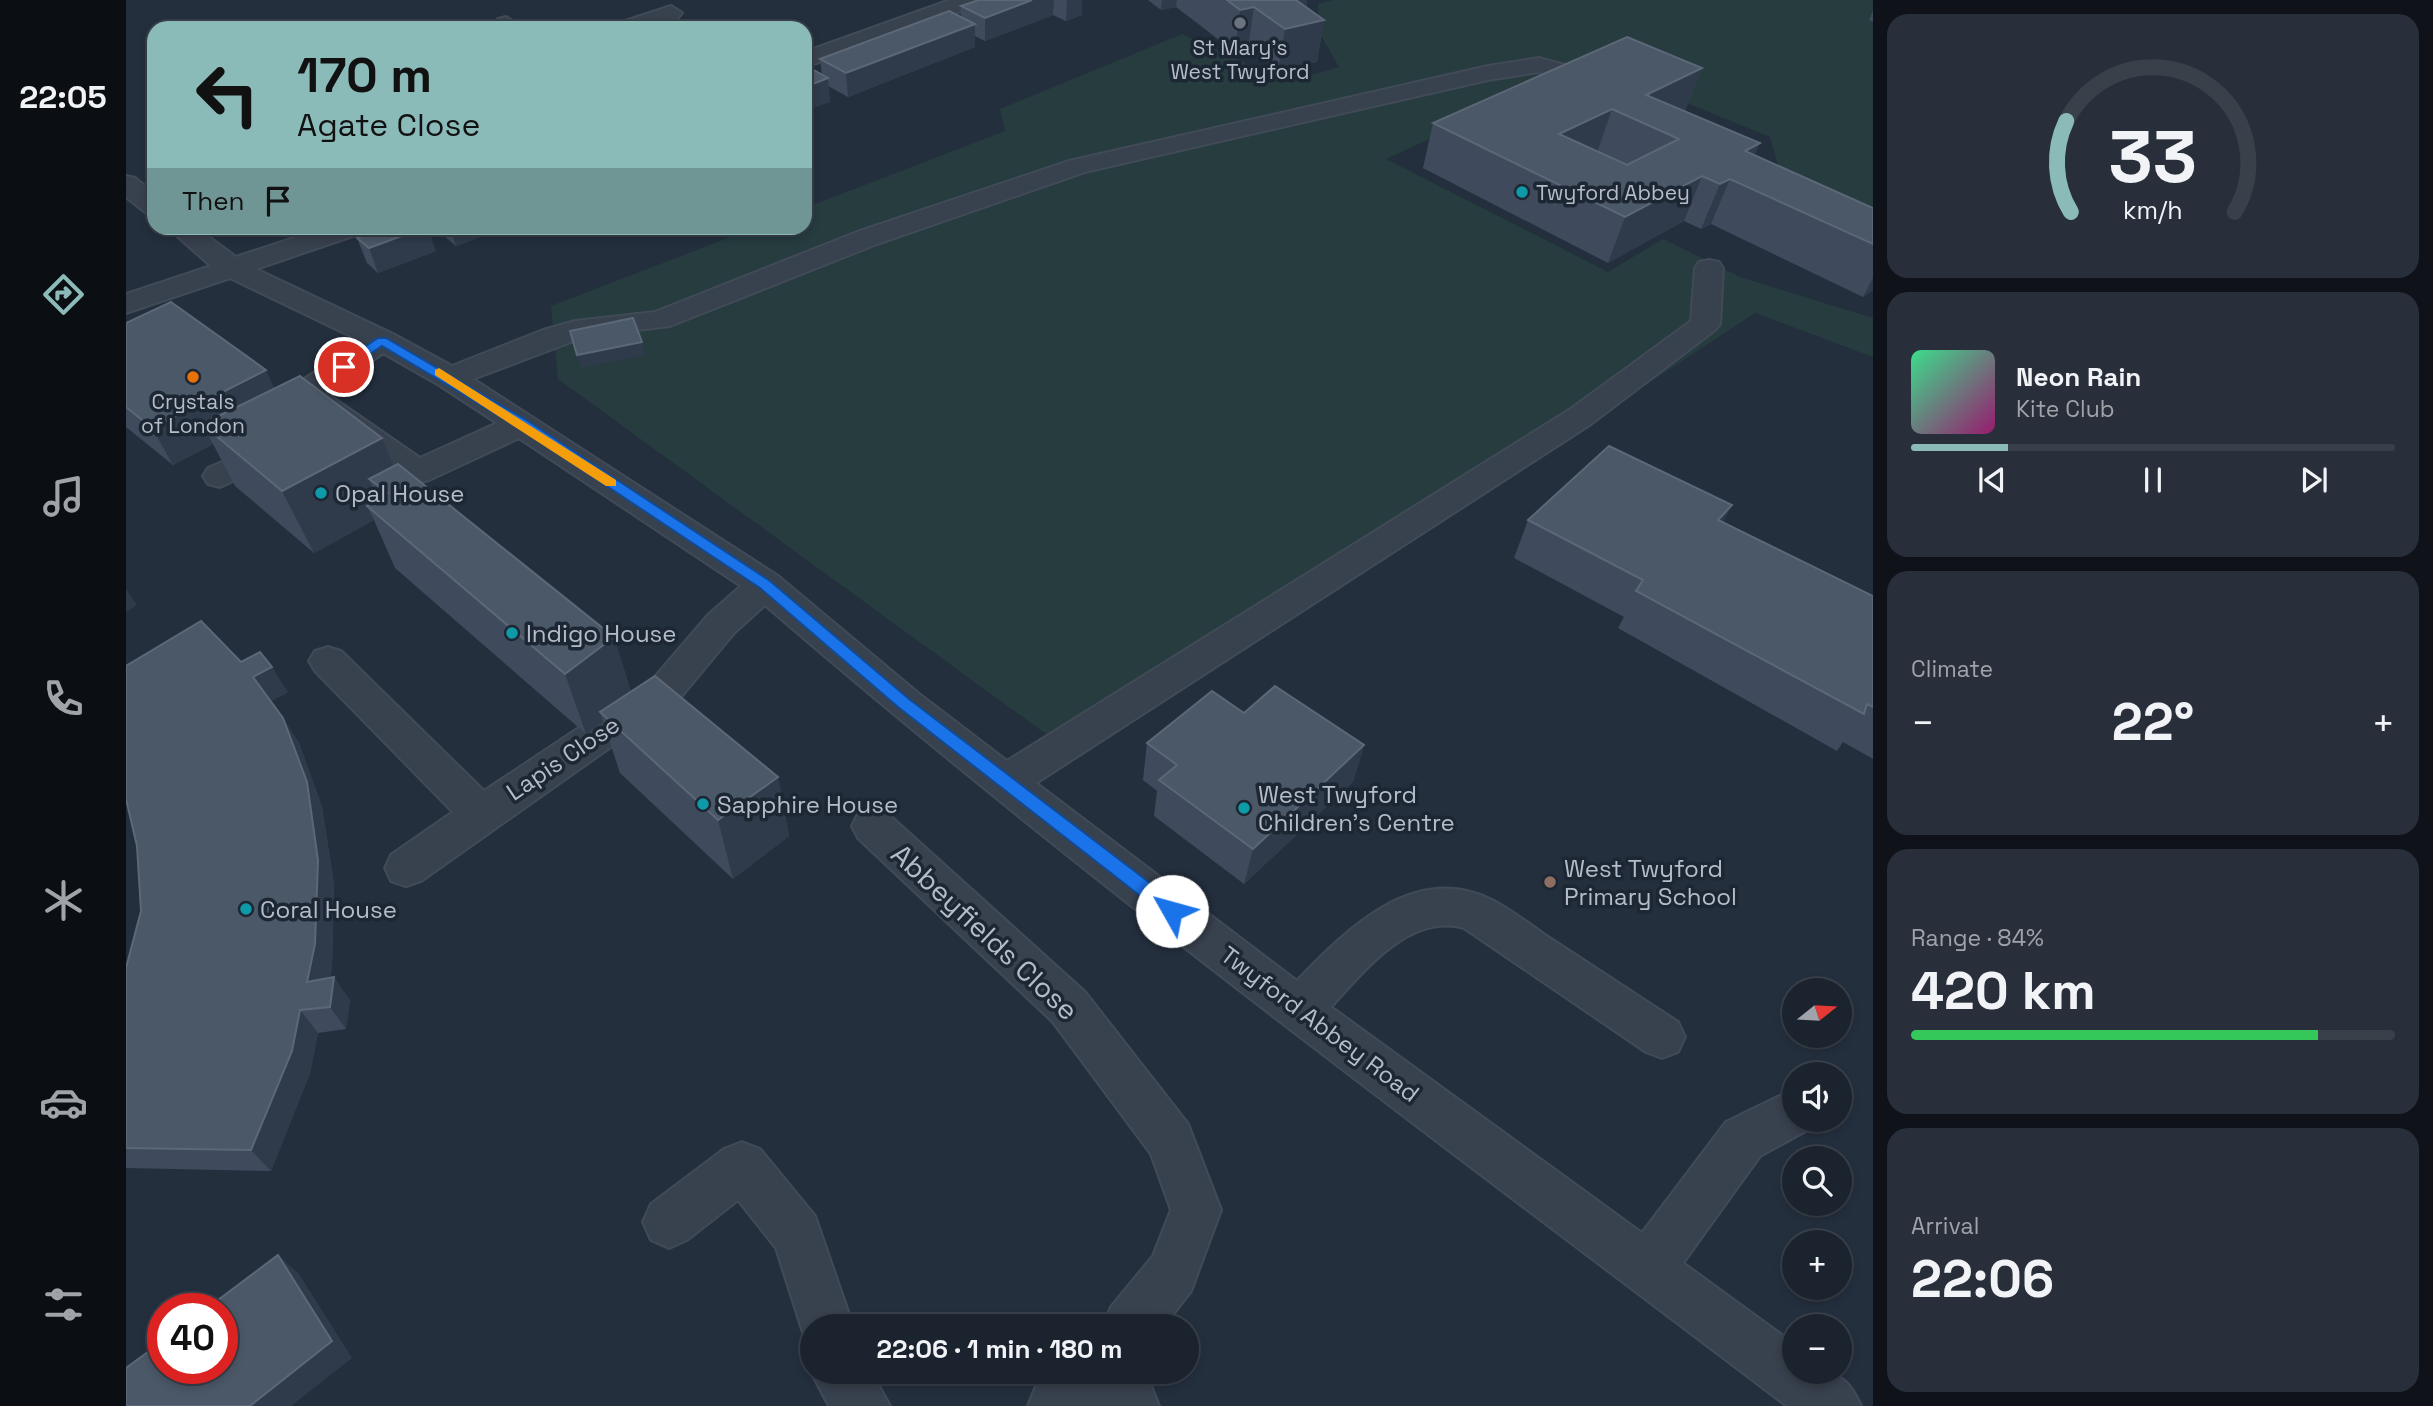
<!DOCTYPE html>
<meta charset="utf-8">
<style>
:root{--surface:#1b232e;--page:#282f3a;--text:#f1f3f6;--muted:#a0a4aa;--line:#39404a;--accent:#8bbbb9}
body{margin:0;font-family:"Space Grotesk",sans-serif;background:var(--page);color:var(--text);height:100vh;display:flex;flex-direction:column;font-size:26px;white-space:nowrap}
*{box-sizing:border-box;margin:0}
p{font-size:23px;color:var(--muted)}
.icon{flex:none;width:38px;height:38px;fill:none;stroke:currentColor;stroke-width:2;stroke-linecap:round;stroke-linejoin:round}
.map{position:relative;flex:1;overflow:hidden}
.side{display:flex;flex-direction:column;gap:14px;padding:14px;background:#0f1319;width:560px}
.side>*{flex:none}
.banner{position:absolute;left:21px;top:21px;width:665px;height:214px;border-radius:21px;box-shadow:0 4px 10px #0003,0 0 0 2px var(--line);background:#8bbbb9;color:#111;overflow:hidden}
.needle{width:46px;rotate:72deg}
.buttons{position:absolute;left:1656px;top:978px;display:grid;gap:14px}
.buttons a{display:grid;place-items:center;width:70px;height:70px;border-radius:50%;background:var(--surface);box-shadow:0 4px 10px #0003,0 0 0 2px var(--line);font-size:35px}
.speed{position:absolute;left:21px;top:1293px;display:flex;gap:14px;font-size:35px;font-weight:700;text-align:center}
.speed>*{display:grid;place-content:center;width:91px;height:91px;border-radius:50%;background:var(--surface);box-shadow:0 4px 10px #0003,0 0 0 2px var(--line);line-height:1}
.speed .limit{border:10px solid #d22;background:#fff;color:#111}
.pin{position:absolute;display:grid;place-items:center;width:60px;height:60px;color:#fff;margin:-30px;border:4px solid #fff;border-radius:50%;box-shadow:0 2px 7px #0007}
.me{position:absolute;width:77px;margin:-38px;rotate:308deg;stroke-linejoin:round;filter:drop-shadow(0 0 5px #0008)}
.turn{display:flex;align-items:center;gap:24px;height:147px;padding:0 35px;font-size:32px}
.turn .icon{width:91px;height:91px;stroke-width:2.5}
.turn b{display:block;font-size:49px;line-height:60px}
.then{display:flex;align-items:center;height:66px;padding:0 35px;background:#0003;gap:14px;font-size:26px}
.big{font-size:52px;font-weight:700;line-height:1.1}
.side .card{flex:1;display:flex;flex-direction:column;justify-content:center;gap:10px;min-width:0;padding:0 24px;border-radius:21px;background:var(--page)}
.side .dial{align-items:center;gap:0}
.dial svg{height:182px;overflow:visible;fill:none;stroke:var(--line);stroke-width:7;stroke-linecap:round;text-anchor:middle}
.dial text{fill:var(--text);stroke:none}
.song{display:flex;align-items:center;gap:21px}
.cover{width:84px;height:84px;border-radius:10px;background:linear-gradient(135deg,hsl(150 70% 55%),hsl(320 70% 35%))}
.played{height:7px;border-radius:4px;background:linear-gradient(90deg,var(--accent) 20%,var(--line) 20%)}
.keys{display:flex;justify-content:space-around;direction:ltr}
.heat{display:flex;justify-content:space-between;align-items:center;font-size:38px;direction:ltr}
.charge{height:10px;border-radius:5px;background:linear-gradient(90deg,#34c759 84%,var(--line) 0)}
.trip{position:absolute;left:674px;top:1314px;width:399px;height:70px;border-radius:35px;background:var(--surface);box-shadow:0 4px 10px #0003,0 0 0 2px var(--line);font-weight:700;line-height:70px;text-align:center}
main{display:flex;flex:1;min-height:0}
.tab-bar{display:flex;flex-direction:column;width:126px;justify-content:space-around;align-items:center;background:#0b0e12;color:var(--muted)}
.tab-bar .icon{width:49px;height:49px}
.tab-bar .current{color:var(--accent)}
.tab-bar b{font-size:32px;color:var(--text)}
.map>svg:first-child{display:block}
.green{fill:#263c3f}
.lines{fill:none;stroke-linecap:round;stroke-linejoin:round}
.minor-casing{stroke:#414a57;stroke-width:4}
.minor{fill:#38414e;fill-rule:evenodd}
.wall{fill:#3f4b5c}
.shaded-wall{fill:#2f3b4b}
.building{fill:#4b5868;stroke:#5c6777;stroke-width:2;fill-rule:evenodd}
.route{fill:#1a73e8;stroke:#114b97;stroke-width:2}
.slow{fill:#f59e0b}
.worship-dot{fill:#6b7280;stroke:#1d2633;stroke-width:2.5}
.culture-dot{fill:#0f9aa8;stroke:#1d2633;stroke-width:2.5}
.food-dot{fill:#e8710a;stroke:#1d2633;stroke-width:2.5}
.education-dot{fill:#8d6e63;stroke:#1d2633;stroke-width:2.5}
.labels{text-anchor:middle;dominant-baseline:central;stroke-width:7;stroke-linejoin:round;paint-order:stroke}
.far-poi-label{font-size:21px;fill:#b4bcc9;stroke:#1d2633}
.poi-label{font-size:24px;fill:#b4bcc9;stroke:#1d2633;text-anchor:start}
.street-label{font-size:24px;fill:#b4bcc9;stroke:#1d2633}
.near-street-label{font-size:28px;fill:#b4bcc9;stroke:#1d2633}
</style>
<main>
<nav class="tab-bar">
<b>22:05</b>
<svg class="icon current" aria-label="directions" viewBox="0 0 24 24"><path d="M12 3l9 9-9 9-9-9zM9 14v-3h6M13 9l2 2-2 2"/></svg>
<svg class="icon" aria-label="music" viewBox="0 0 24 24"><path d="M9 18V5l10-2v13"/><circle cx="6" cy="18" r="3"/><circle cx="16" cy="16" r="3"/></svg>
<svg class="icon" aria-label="phone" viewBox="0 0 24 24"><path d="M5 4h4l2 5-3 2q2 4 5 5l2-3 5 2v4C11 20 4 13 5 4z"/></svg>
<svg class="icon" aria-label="climate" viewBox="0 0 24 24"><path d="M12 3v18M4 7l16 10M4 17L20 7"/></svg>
<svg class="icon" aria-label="car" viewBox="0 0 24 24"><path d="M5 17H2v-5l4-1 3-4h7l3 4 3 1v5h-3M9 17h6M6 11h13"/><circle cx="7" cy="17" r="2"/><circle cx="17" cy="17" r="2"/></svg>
<svg class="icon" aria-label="filters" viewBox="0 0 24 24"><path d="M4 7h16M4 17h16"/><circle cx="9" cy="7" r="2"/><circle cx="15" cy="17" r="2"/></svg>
</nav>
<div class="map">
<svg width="1747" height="1406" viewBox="0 0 1747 1406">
<rect width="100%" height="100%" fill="#242f3e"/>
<!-- green -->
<path class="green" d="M 1207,0 L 1747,0 L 1747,210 L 1653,169 L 1644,137 L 1524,88 L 1434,79 L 1260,159 L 1482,272 L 1537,239 L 1614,277 L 1747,318 L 1747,357 L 1629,313 L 953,758 L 432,379 L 425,306 L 628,228 L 679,228 L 679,208 L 879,131 L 874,109 L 1056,34 L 1161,82 L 1213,67 L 1194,34 L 1192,4 Z"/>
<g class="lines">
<!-- minor casing -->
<g class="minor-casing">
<path id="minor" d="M 824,0 L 855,0 L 852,5 L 679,67 L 679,52 Z
M 545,6 L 556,13 C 543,31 509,28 490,28 L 493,23 Z
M 380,17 L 398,28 L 372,28 L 369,24 L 372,19 Z
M 1413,58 L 1464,72 L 1468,77 C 1458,91 1446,99 1429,95 L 1425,90 L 1429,85 L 1441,80 L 1412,72 L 1362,80 L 959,172 L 751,244 L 544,326 L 461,336 L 347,379 L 652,576 L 792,693 L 881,761 L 1443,410 L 1565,321 L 1569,268 L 1573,262 L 1583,260 L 1593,262 L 1597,268 L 1594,324 L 1589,330 L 1465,424 L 910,783 L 1171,981 C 1220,930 1288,861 1366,900 C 1384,909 1402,923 1419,935 C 1463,964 1508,993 1552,1022 L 1559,1037 L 1552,1052 L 1536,1058 L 1520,1052 L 1338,928 C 1283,913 1238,971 1205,1007 L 1516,1233 L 1600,1122 L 1668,1089 L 1668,1120 L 1689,1120 L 1685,1128 L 1634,1156 L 1557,1263 L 1668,1344 L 1668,1372 C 1704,1372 1719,1369 1735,1406 L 1661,1406 C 1317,1145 967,888 639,605 L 608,633 L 554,698 L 295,881 L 280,886 L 265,881 L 259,868 L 265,855 L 327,812 L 189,671 L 183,661 L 189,651 L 202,647 L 215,651 L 358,791 L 528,678 L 582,615 L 615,586 L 393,438 L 303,480 L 291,483 L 279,480 L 168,400 L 163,393 L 168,386 L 235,341 L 104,278 L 0,313 L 0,294 L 85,266 L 42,228 L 71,228 L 110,257 L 198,228 L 236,228 L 233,234 L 130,269 L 267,334 L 326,366 L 417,330 L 449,321 L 529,312 L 731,232 L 943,161 L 1362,66 ZM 257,353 L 313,385 L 371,423 L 294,458 L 200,393 Z
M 0,176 L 9,178 L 28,193 L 28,214 L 19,212 L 0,197 Z
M 150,439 L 161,442 L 166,449 L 161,456 L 94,487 L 82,484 L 77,476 L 82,468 Z
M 747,809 L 762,814 L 959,992 L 1062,1124 L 1095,1210 L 1065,1291 L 1038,1326 L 977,1326 L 985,1307 L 1027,1256 L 1045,1210 L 1025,1154 L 927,1022 L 732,838 L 726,826 L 732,814 Z
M 616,1142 L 634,1149 L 689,1216 L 727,1326 L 686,1326 L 686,1347 L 681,1345 L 650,1248 L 612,1200 L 561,1240 L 543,1248 L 525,1240 L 517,1222 L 525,1204 L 598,1149 Z
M 686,1369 L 686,1372 L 745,1372 L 764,1406 L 703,1406 L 685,1372 Z
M 926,1372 L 1010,1372 L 1025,1386 L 1033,1406 L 902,1406 L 910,1386 Z"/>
</g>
<!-- minor -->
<use href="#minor" class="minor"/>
</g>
<!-- wall -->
<path class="wall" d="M 853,0 L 956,0 L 956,15 L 940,21 L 927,15 L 859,41 L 849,36 L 849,47 L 722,97 L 702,86 L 704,102 L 696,75 L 694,59 L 835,17 L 835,6 Z
M 1022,0 L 1181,0 L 1180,7 L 1198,20 L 1191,62 L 1152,71 L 1122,48 L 1109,52 L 1050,7 L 1035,10 Z
M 1747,11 L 1747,22 L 1743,20 Z
M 1576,68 L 1559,111 L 1628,156 L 1747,208 L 1747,290 L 1737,297 L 1585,224 L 1575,229 L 1558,221 L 1482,263 L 1297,168 L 1307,123 Z
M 311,228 L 378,228 L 330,246 L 312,231 Z
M 231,238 L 310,251 L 252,273 L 241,263 Z
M 0,323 L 148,388 L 256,438 L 268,466 L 488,637 L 505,692 L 652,777 L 663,836 L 607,879 L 494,773 L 477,721 L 460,734 L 269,568 L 248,520 L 188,553 L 109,486 L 87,444 L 47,465 L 0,427 Z
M 1402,520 L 1597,522 L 1747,596 L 1747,759 L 1717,742 L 1711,751 L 1492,628 L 1498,617 L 1388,558 Z
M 115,662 L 162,692 L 145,701 L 173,743 L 196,807 L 208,884 L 206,967 L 204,978 L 224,1000 L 220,1029 L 192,1033 L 184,1073 L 145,1171 L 0,1168 L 0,968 Z
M 1118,713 L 1238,745 L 1227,782 L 1118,884 L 1028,816 L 1031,791 L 1017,780 L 1021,743 Z"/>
<!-- shaded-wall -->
<path class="shaded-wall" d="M 906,0 L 928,0 L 927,15 L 859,41 L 859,18 Z
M 941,0 L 956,0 L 956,15 L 940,21 Z
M 1036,0 L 1051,0 L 1050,7 L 1035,10 Z
M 1166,0 L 1181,0 L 1177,24 L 1198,20 L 1191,62 L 1152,71 L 1159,29 Z
M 1128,7 L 1122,48 L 1109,52 L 1114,10 Z
M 849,24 L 849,47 L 722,97 L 720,73 Z
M 1576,68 L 1559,111 L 1520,95 Z
M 702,78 L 704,102 L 679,111 L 679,87 Z
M 1486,109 L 1471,153 L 1433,134 Z
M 1634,143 L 1616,184 L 1619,151 Z
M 1576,176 L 1558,221 L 1482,263 L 1499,217 Z
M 1604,179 L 1585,224 L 1575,229 L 1594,184 Z
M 297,228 L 302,228 L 310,251 L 252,273 L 243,248 Z
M 324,228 L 378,228 L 330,246 Z
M 1747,278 L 1747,290 L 1737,297 Z
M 516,342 L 519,355 L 455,368 L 451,355 Z
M 140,370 L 157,408 L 76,424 L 87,444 L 47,465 L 26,428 Z
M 256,438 L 282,500 L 262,493 L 243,479 L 258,514 L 241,506 L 248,520 L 188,553 L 156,491 Z
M 1606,505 L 1586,543 L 1592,520 Z
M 0,589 L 11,605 L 0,612 Z
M 488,637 L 507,698 L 474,712 L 477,721 L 460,734 L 439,674 Z
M 146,667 L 162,692 L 142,703 L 127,677 Z
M 157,718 L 173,743 L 196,807 L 208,884 L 206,967 L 198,1005 L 181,982 Z
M 1238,745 L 1227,782 L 1118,884 L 1127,849 Z
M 652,777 L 663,836 L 607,879 L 592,820 Z
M 208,977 L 224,1000 L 220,1029 L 204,1007 Z
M 174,1010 L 192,1033 L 184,1073 L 145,1171 L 125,1150 Z
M 152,1255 L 173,1274 L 226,1358 L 165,1406 L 124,1406 Z"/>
<!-- building -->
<path class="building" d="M 853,0 L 906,0 L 859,18 L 835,6 Z
M 1101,0 L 1170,0 L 1198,20 L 1159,29 L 1128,7 L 1114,10 Z
M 823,11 L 849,24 L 720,73 L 694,59 Z
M 1501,37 L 1576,68 L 1520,95 L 1634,143 L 1619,151 L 1747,208 L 1747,244 L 1604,179 L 1594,184 L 1576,176 L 1499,217 L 1307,123 ZM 1486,109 L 1553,139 L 1501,165 L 1433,134 Z
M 679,65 L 702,78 L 679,87 Z
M 258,228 L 297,228 L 243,248 L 231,238 Z
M 45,302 L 140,370 L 26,428 L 0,407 L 0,323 Z
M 507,318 L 516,342 L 451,355 L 444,331 Z
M 174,376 L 256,438 L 156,491 L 76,424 Z
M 1483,446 L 1606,505 L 1592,520 L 1747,596 L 1747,707 L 1741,704 L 1738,714 L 1510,591 L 1517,580 L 1402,520 Z
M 272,464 L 488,637 L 439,674 L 241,506 L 262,493 L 243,479 Z
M 75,621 L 115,662 L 134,652 L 146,667 L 127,677 L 157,718 L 181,782 L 192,860 L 189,944 L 181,982 L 208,977 L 204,1007 L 174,1010 L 166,1051 L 125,1150 L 0,1148 L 0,968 L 15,911 L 11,846 L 0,799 L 0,666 Z
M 529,676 L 652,777 L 592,820 L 474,712 Z
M 1149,686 L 1238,745 L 1127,849 L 1033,780 L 1051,765 L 1021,743 L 1086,691 L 1118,713 Z
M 152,1255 L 206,1341 L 124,1406 L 0,1406 L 0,1368 L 37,1341 L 37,1368 L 96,1368 L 96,1309 L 80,1309 Z"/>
<!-- route -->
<path class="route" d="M 252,338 L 260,338 L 402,421 L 644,581 L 783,699 L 1053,905 L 1055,911 L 1053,916 L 1040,916 L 772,707 L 634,588 L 392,427 L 256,346 L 222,369 L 213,369 L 213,364 Z"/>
<!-- slow -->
<path class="slow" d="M 313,368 L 490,480 L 490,486 L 480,486 L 309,375 L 309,370 Z"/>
<!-- markers -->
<circle class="worship-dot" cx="1114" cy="23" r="7"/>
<g class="culture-dot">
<circle cx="1396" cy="192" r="7"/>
<circle cx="195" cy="493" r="7"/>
<circle cx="386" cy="633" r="7"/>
<circle cx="577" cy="804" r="7"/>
<circle cx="1118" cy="808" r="7"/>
<circle cx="120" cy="909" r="7"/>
</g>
<circle class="food-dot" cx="67" cy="377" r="7"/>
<circle class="education-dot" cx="1424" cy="882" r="7"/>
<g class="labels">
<!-- far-poi labels -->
<g class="far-poi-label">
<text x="1114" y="47">St Mary's<tspan x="1114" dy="24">West Twyford</tspan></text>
<text x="1410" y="192" text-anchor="start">Twyford Abbey</text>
<text x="67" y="401">Crystals<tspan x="67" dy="24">of London</tspan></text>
</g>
<!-- poi labels -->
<g class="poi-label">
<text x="209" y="493">Opal House</text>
<text x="400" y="633">Indigo House</text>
<text x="1132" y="794">West Twyford<tspan x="1132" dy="28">Children's Centre</tspan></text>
<text x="591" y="804">Sapphire House</text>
<text x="1438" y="868">West Twyford<tspan x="1438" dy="28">Primary School</tspan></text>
<text x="134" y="909">Coral House</text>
</g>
<!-- street labels -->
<g class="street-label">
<text transform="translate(437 758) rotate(-34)">Lapis Close</text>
<text transform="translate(1194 1024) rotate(37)">Twyford Abbey Road</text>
</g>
<!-- near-street labels -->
<g class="near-street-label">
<text transform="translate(859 932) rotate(43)">Abbeyfields Close</text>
</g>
</g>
</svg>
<div class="buttons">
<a><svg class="needle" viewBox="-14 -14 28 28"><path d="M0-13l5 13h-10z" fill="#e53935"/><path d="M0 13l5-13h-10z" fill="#a0a4aa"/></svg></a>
<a><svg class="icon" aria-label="sound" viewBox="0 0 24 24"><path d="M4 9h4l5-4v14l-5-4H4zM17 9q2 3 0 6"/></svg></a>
<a><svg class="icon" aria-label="search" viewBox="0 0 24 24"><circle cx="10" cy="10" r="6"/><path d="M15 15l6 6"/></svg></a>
<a>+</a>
<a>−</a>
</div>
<div class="speed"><div class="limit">40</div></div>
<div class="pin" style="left:218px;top:367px;background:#d93025"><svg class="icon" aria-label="arrive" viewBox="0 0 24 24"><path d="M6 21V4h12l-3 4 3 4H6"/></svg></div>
<svg class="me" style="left:1046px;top:911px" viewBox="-20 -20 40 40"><circle r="19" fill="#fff"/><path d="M0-13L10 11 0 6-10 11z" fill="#1a73e8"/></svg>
<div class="trip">22:06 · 1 min · 180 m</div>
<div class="banner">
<div class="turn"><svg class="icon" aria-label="left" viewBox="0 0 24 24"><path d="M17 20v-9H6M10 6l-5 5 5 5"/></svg><div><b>170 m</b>Agate Close</div></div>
<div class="then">Then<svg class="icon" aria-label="arrive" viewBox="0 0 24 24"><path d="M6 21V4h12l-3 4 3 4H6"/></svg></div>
</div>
</div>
<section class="side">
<div class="card dial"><svg viewBox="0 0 100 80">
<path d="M14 69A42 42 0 1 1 86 69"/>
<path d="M14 69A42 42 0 0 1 12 29" stroke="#8bbbb9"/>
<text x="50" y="56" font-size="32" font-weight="700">33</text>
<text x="50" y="72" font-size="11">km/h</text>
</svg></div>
<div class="card">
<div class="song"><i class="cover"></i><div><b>Neon Rain</b><p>Kite Club</p></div></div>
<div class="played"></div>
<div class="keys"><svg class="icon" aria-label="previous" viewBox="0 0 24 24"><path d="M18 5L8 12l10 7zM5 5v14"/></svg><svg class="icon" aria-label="pause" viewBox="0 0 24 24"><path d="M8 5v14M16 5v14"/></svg><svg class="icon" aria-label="next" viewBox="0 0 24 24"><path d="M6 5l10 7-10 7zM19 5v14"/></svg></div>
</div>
<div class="card"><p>Climate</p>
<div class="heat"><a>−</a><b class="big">22°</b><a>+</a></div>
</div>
<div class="card"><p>Range · 84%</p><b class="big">420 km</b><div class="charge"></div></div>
<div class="card"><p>Arrival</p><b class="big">22:06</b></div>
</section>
</main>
